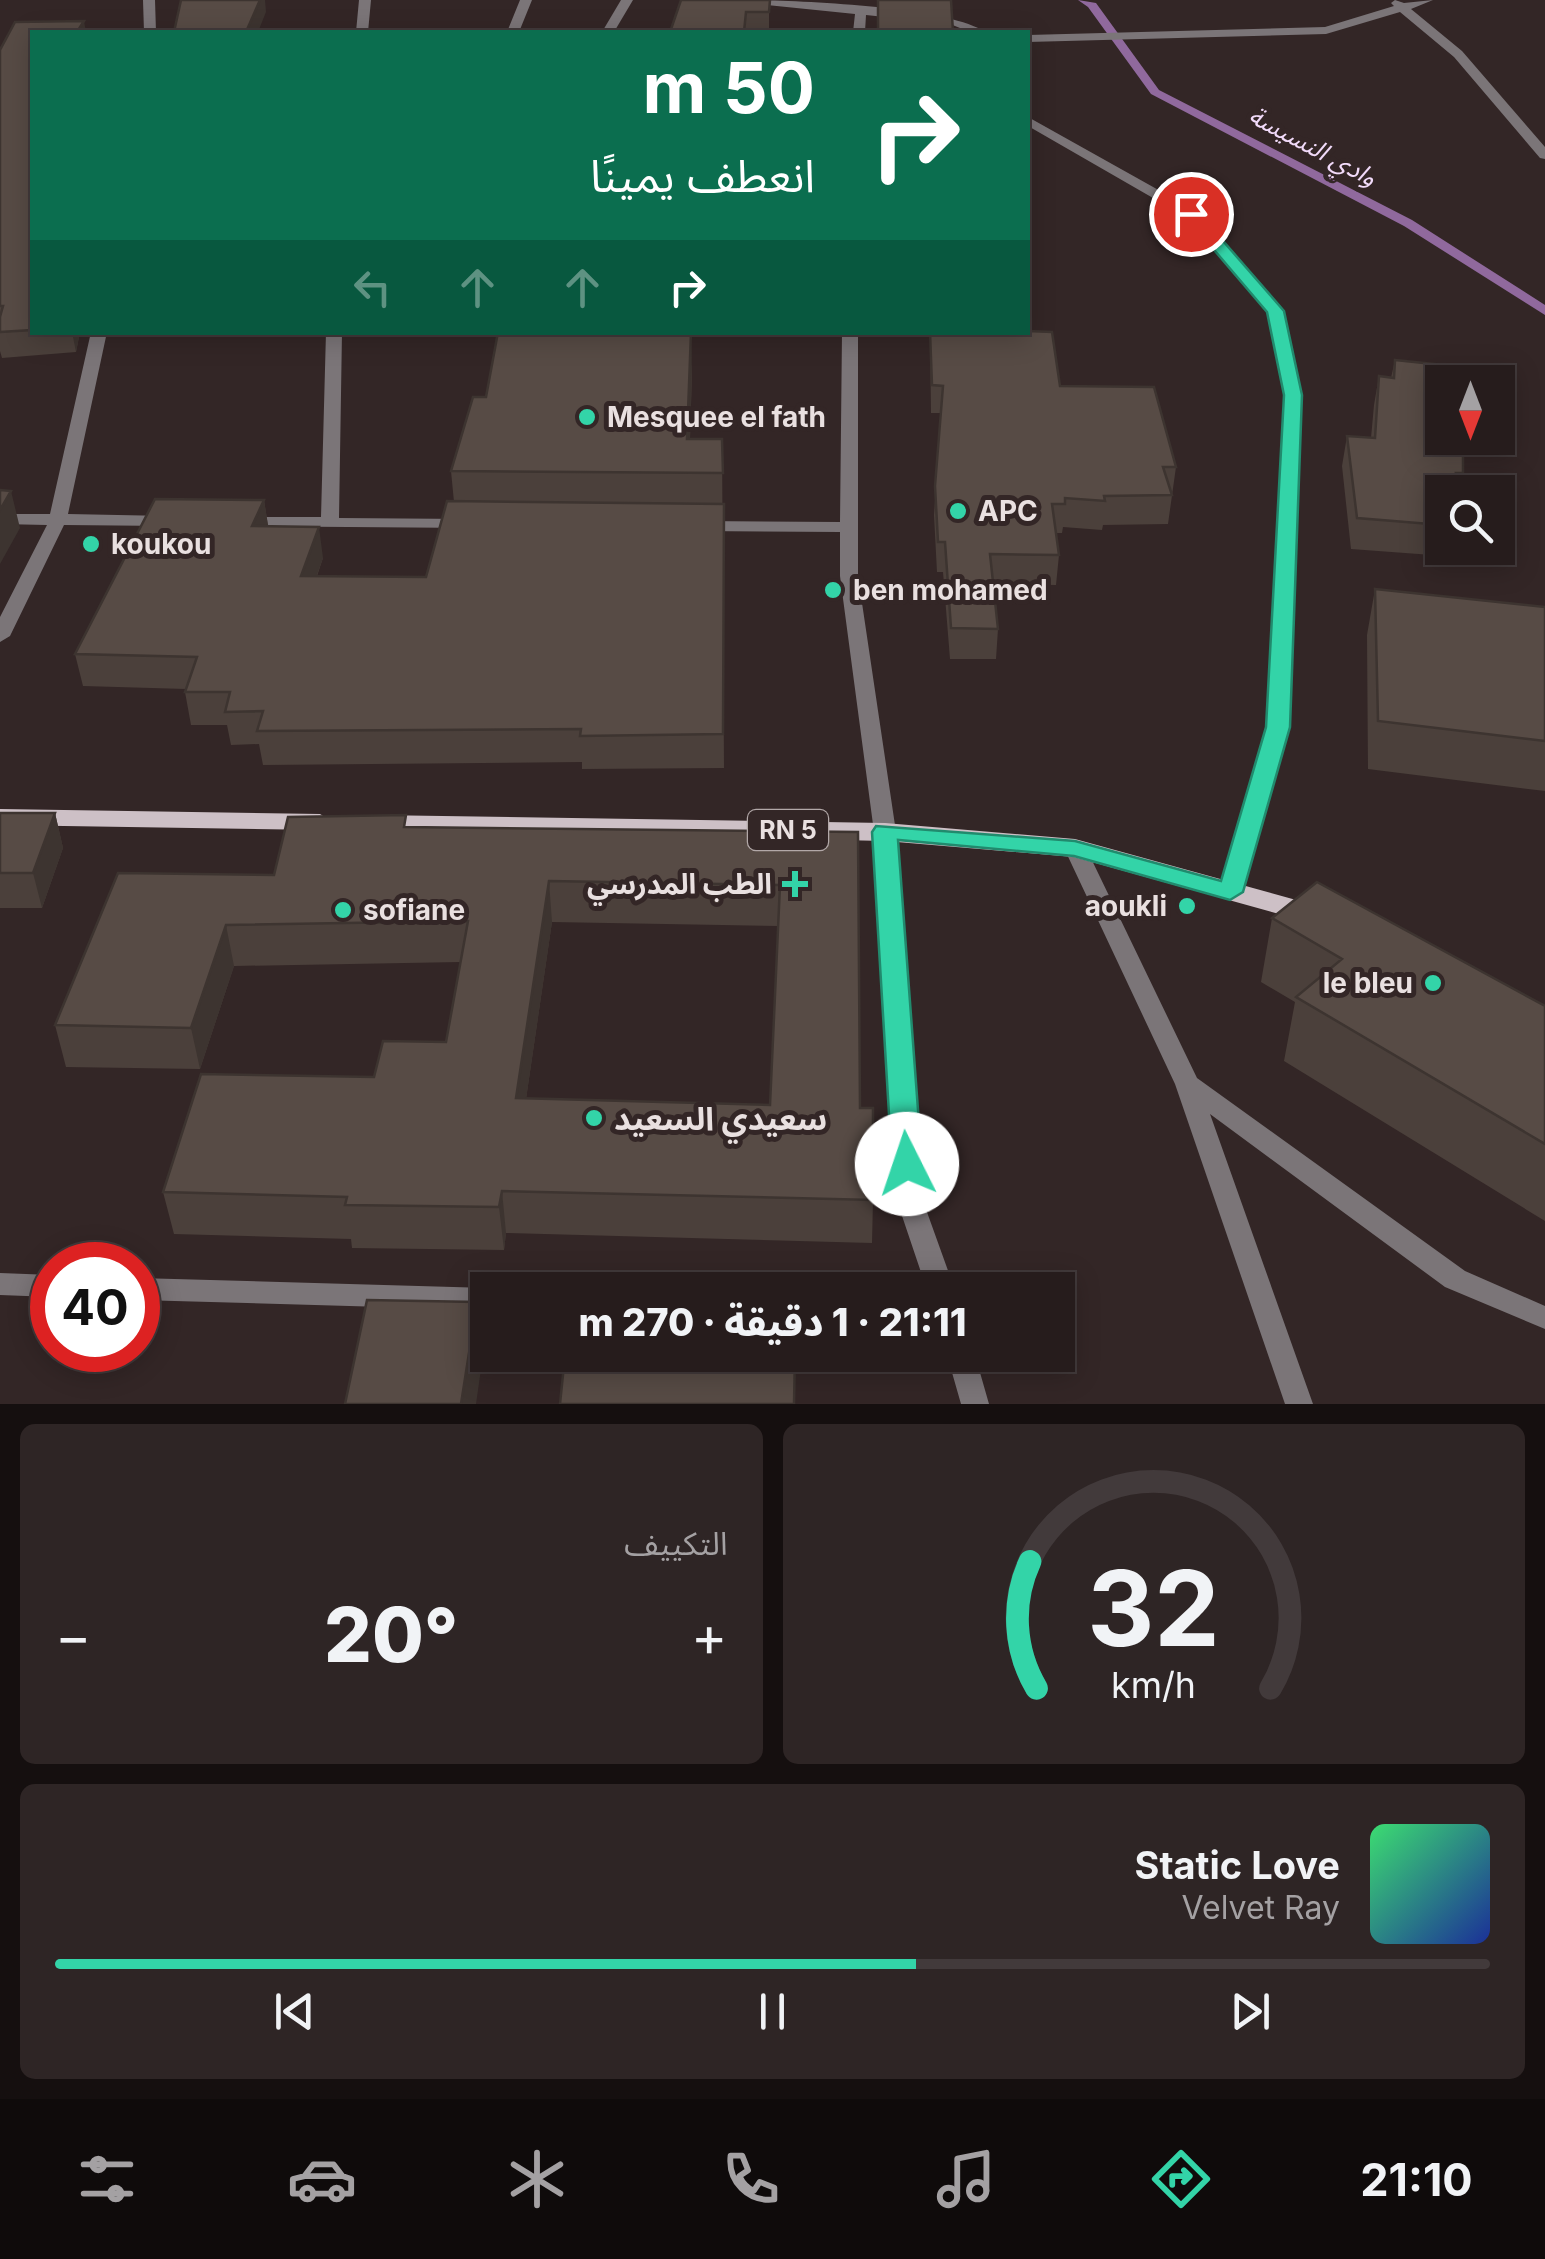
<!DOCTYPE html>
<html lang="ar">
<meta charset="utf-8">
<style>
:root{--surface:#261c1c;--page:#2e2525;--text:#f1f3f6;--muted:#a4a1a3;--line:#423a3b;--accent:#33d4a8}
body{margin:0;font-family:Inter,"Noto Sans Arabic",sans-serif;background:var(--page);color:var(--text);direction:rtl;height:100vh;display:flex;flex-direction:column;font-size:38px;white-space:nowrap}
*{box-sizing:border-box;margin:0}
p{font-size:32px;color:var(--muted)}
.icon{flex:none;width:55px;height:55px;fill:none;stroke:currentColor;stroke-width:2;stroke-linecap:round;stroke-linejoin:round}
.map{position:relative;height:1404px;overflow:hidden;direction:ltr}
.panel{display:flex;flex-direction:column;gap:20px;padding:20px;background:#150f0f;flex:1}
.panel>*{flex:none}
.banner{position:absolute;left:30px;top:30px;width:1000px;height:305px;border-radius:0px;box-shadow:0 5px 25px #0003,0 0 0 2px var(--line);direction:rtl;background:#0b6e4f;color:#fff;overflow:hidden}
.needle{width:65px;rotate:180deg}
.fabs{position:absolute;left:1425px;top:365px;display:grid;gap:20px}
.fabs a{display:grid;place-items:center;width:90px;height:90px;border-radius:0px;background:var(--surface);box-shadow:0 5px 25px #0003,0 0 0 2px var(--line);font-size:50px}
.speed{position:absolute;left:30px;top:1242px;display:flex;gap:20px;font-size:50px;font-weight:700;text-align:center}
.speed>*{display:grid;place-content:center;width:130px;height:130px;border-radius:50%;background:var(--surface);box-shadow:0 5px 25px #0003,0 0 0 2px var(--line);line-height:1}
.speed .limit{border:15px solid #d22;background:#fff;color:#111}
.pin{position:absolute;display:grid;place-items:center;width:85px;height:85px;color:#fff;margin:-42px;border:5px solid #fff;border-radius:50%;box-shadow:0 2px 10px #0007}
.me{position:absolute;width:110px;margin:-55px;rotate:356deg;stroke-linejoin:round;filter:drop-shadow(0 0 8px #0008)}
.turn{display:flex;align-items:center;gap:35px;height:210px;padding:0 50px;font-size:45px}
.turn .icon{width:130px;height:130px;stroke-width:2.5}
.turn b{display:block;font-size:70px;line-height:85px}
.lanes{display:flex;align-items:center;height:95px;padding:0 50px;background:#0003;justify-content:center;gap:50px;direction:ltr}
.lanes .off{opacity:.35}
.big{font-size:75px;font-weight:800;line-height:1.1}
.panel .widget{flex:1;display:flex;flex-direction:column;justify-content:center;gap:15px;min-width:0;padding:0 35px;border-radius:15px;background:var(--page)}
.panel .dial{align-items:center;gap:0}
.dial svg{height:260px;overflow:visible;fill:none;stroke:var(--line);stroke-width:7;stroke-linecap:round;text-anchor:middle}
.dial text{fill:var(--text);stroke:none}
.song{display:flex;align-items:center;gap:30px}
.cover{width:120px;height:120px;border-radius:15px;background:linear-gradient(135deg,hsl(140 70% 55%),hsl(230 70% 35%))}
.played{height:10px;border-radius:5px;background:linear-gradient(90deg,var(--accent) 60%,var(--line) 60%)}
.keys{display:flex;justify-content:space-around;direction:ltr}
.heat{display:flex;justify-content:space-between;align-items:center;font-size:55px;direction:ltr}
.panel .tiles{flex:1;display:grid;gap:20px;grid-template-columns:1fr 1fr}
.widget:last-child{grid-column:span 2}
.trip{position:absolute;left:470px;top:1272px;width:605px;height:100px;border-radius:0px;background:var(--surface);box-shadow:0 5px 25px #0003,0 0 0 2px var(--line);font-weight:800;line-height:100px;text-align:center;direction:rtl}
.menu{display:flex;height:160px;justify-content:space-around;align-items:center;background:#0f0b0b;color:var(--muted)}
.menu .icon{width:70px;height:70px}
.menu .current{color:var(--accent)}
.menu b{font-size:45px;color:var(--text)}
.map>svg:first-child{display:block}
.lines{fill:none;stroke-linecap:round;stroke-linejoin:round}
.stream{fill:#90699d;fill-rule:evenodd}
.minor{fill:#7b7578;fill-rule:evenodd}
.tertiary{fill:#7b7578;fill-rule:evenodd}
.primary{fill:#cdc0c6;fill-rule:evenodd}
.wall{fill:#4b403b;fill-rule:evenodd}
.shaded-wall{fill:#3d3430}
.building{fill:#574b45;stroke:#3d3430;stroke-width:2.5;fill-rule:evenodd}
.route{fill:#33d4a8;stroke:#218a6d;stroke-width:2.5}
.poi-dot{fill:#33d4a8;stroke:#332626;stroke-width:4}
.labels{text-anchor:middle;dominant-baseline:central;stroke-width:10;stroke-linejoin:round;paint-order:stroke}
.far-water-label{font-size:25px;font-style:italic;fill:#f2dbfa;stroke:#332626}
.shield{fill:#332626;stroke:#b2a8a8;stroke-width:2.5}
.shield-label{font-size:25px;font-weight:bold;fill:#e9e0e0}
.poi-label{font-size:28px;font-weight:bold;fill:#e9e0e0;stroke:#332626;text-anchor:start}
.near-poi-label{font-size:32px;font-weight:bold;fill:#e9e0e0;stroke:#332626;text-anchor:start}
</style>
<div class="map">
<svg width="1545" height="1404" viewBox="0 0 1545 1404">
<rect width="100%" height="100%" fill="#332626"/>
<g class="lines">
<!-- stream -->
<path class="stream" d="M 1078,0 L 1096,3 L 1159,90 L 1412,220 L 1545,305 L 1545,315 L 1404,226 L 1151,94 L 1088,7 Z"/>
<!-- minor -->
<path class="minor" d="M 143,0 L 155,0 L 156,32 L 144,32 Z
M 359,0 L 371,0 L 368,32 L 356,32 Z
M 520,0 L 532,0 L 519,32 L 507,32 Z
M 621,0 L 633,0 L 614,32 L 602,32 Z
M 741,0 C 791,0 948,6 985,32 L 970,32 L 950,24 L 866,15 L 865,32 L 853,32 L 855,14 L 747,3 Z
M 1395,0 L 1404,3 L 1433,0 L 1411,9 L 1462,51 L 1545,147 L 1545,159 L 1540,158 L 1454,57 L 1400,12 L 1326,34 L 1028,42 L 1028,35 L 1325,27 L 1394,6 L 1391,3 Z
M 1028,117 L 1196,211 L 1283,311 L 1301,395 L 1288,727 L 1242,892 L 1239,897 L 1223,897 L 1220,892 L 1268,727 L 1285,395 L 1268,312 L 1186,217 L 1028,126 Z
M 91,332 L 107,332 L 68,514 L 168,516 L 177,521 L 168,526 L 64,525 L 10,636 L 0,642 L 0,617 L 47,525 L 0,524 L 0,514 L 50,514 Z
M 326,332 L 342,332 L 339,518 L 468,519 L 474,520 L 477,524 L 474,528 L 236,526 L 233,522 L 236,518 L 242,517 L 321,517 Z
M 842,332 L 858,332 L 858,576 L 896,832 L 885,839 L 874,832 L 840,576 L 840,532 L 697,531 L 688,526 L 697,521 L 840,522 Z
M 1075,841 L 1086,848 L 1197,1078 L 1465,1271 L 1545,1306 L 1545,1329 L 1445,1287 L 1210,1114 L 1313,1404 L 1285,1404 L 1175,1084 L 1064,848 Z
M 0,1273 L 52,1275 L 52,1297 L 0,1295 Z
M 138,1278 L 488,1288 L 494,1290 L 488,1290 L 488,1310 L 138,1300 Z"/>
<!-- tertiary -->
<path class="tertiary" d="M 885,825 L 896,832 L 923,1201 L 955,1290 L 927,1290 L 897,1201 L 874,832 Z
M 947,1355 L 975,1355 L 989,1404 L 961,1404 Z"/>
<!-- primary -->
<path class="primary" d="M 0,809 L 320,814 L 333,822 L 320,830 L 0,825 Z
M 375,815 L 885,823 L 1075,839 L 1325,908 L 1329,915 L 1325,922 L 1315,924 L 1074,857 L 885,841 L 365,829 L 362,823 Z"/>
</g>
<!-- wall -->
<path class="wall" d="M 769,0 L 769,32 L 670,32 Z
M 32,32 L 32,332 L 80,332 L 76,352 L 2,358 L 0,351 L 0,50 Z
M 930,332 L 1060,386 L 1176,467 L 1168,524 L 1103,525 L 1102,530 L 1063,527 L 1062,533 L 1056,533 L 1059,555 L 1056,585 L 993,584 L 998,629 L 996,659 L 950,659 L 943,572 L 937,572 L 934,515 L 941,413 L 931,413 Z
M 1395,360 L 1463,473 L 1460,492 L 1442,492 L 1442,548 L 1461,548 L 1459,557 L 1351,549 L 1342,466 L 1347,436 L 1371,438 L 1374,405 L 1379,376 L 1391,378 Z
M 692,371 L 690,439 L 722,439 L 724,768 L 582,769 L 582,762 L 263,765 L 259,744 L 231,745 L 227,725 L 191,725 L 185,692 L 186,689 L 83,686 L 75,654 L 264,500 L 268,526 L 323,558 L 317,576 L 426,577 L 454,502 L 451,471 L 486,397 Z
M 1375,589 L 1545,607 L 1545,791 L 1368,769 L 1367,635 Z
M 0,813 L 55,813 L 63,848 L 42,908 L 0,908 Z
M 407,827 L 858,832 L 860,1108 L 873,1200 L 872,1243 L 506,1233 L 504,1250 L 352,1248 L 351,1239 L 174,1234 L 163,1192 L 374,1077 L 446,1042 L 460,962 L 234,966 L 200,1069 L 66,1067 L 55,1025 L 274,875 ZM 552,922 L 778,926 L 770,1105 L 526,1099 Z
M 1272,918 L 1545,1006 L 1545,1221 L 1284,1061 L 1295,1002 L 1261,982 Z"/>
<!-- shaded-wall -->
<path class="shaded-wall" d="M 260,0 L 265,0 L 266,12 L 258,32 L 246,32 Z
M 84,21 L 86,32 L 77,32 Z
M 72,332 L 80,332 L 76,352 Z
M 691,332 L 692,371 L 689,473 L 687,439 Z
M 11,491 L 20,528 L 0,564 L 0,510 Z
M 264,500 L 269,531 L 252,526 Z
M 319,527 L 323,558 L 305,608 L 301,576 Z
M 55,813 L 63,848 L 42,908 L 33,873 Z
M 549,881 L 552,922 L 520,1140 L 516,1098 Z
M 226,925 L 234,966 L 200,1069 L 191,1028 Z
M 502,1191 L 506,1233 L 504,1250 L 499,1207 Z
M 477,1302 L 483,1355 L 476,1404 L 461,1404 Z"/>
<!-- building -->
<path class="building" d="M 181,0 L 260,0 L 246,32 L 174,32 Z
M 681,0 L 770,0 L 769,12 L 746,12 L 744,32 L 670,32 Z
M 878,0 L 951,0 L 953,32 L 878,32 Z
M 84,21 L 77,32 L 32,32 L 32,330 L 0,332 L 0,317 L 3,306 L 0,306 L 0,50 L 15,22 Z
M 1028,331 L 1052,332 L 1060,386 L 1154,387 L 1176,467 L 1163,467 L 1172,495 L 1104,496 L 1105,501 L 1065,498 L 1065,504 L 1052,504 L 1059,555 L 990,554 L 998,629 L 951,628 L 945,542 L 938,542 L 935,486 L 943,386 L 932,385 L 930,332 L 1028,332 Z
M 498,332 L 691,332 L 687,439 L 722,439 L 723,473 L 451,471 L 473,397 L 486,397 Z
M 1395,360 L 1462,367 L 1462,382 L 1442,382 L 1442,438 L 1463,438 L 1463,473 L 1456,473 L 1460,492 L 1442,492 L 1442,525 L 1357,518 L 1347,436 L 1375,438 L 1379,376 L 1394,378 Z
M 0,490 L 11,491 L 0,510 Z
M 155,499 L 264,500 L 252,526 L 319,527 L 301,576 L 426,577 L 447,501 L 724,504 L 723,734 L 580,736 L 581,729 L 257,731 L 263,711 L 225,712 L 230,692 L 185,692 L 197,657 L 75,654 Z
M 1375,589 L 1545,607 L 1545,741 L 1378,721 Z
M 0,813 L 55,813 L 33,873 L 0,873 Z
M 406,815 L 404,827 L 858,832 L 860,1108 L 873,1108 L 873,1200 L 502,1191 L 499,1207 L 345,1205 L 347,1197 L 163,1192 L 201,1074 L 374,1077 L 383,1041 L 446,1042 L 468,921 L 226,925 L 191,1028 L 55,1025 L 118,873 L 274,875 L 288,817 ZM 549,881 L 780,885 L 770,1105 L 516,1098 Z
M 1317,882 L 1545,1006 L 1545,1144 L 1296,997 L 1342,959 L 1272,918 Z
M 367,1300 L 477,1302 L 461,1404 L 345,1404 Z
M 565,1355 L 795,1355 L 794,1404 L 560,1404 Z"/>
<!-- route -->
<path class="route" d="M 1186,211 L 1197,211 L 1284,311 L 1302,395 L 1290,727 L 1243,892 L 1230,900 L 1074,856 L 898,840 L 922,1164 L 917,1172 L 907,1175 L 897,1172 L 892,1164 L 872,832 L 876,826 L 1075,841 L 1221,881 L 1266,727 L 1284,395 L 1267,312 L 1186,217 Z"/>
<!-- markers -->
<g class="poi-dot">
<circle cx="587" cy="417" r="10"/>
<circle cx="958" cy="511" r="10"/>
<circle cx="91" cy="544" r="10"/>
<circle cx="833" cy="590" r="10"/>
<path d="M790 869h10v10h10v10h-10v10h-10v-10h-10v-10h10z"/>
<circle cx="1187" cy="906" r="10"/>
<circle cx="343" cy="910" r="10"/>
<circle cx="1433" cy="983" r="10"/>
<circle cx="594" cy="1118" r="10"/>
</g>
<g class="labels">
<!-- far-water labels -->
<g class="far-water-label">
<text transform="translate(1313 146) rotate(28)">وادي النسيسة</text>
</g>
<!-- shield labels -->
<rect class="shield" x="748" y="810" width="80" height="40" rx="8"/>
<g class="shield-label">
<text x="788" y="830">RN 5</text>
</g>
<!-- poi labels -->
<g class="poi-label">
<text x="607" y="417">Mesquee el fath</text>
<text x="978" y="511">APC</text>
<text x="111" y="544">koukou</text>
<text x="853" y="590">ben mohamed</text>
<text x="772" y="884" text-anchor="end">الطب المدرسي</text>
<text x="1167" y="906" text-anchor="end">aoukli</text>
<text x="363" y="910">sofiane</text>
<text x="1413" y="983" text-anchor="end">le bleu</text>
</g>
<!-- near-poi labels -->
<g class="near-poi-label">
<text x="614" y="1118">سعيدي السعيد</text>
</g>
</g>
</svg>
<div class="fabs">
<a><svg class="needle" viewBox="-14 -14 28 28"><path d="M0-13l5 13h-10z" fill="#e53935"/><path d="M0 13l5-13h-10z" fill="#a4a1a3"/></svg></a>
<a><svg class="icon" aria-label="search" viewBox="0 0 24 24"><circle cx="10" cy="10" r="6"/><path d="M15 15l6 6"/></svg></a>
</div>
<div class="speed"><div class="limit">40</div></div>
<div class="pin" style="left:1191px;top:214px;background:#d93025"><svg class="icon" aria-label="arrive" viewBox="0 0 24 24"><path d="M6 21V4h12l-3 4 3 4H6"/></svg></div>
<svg class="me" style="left:907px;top:1164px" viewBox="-20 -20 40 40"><circle r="19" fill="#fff"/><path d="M0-13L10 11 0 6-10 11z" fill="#33d4a8"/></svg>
<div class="trip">21:11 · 1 دقيقة · 270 m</div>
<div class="banner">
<div class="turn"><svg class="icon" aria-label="right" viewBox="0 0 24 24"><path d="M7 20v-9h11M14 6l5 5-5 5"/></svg><div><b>50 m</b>انعطف يمينًا</div></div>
<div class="lanes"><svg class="icon off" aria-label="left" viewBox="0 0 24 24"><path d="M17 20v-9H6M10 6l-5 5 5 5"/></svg><svg class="icon off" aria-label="ahead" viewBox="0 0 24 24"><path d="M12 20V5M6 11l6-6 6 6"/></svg><svg class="icon off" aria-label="ahead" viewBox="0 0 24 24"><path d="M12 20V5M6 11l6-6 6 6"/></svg><svg class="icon" aria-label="right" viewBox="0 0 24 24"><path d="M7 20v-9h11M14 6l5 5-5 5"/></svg></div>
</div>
</div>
<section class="panel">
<div class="tiles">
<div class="widget dial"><svg viewBox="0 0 100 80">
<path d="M14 69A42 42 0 1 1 86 69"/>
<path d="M14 69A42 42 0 0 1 12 30" stroke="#33d4a8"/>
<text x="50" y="56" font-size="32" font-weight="700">32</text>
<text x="50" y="72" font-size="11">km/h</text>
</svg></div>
<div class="widget"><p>التكييف</p>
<div class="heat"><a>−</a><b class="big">20°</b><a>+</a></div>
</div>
<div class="widget">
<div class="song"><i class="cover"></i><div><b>Static Love</b><p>Velvet Ray</p></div></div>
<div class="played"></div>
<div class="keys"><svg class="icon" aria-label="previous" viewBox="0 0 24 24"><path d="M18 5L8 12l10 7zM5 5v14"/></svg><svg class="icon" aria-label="pause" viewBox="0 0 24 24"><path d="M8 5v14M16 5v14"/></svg><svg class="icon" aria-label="next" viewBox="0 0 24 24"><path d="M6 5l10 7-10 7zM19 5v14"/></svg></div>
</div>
</div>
</section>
<nav class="menu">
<b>21:10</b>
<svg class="icon current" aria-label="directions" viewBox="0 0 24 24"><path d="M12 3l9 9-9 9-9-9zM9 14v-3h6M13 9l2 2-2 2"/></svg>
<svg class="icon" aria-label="music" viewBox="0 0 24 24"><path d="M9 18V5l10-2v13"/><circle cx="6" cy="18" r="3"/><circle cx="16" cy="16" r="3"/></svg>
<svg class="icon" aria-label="phone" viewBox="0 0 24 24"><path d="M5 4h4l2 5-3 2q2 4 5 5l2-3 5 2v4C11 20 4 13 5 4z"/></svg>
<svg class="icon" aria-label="climate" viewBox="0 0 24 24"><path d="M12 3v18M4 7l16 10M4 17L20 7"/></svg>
<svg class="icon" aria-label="car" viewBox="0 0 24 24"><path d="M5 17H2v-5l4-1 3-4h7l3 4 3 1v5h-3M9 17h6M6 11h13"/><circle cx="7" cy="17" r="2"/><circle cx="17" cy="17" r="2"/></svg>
<svg class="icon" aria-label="filters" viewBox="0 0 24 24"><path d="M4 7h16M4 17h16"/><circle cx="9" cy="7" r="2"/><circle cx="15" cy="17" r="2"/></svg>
</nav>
